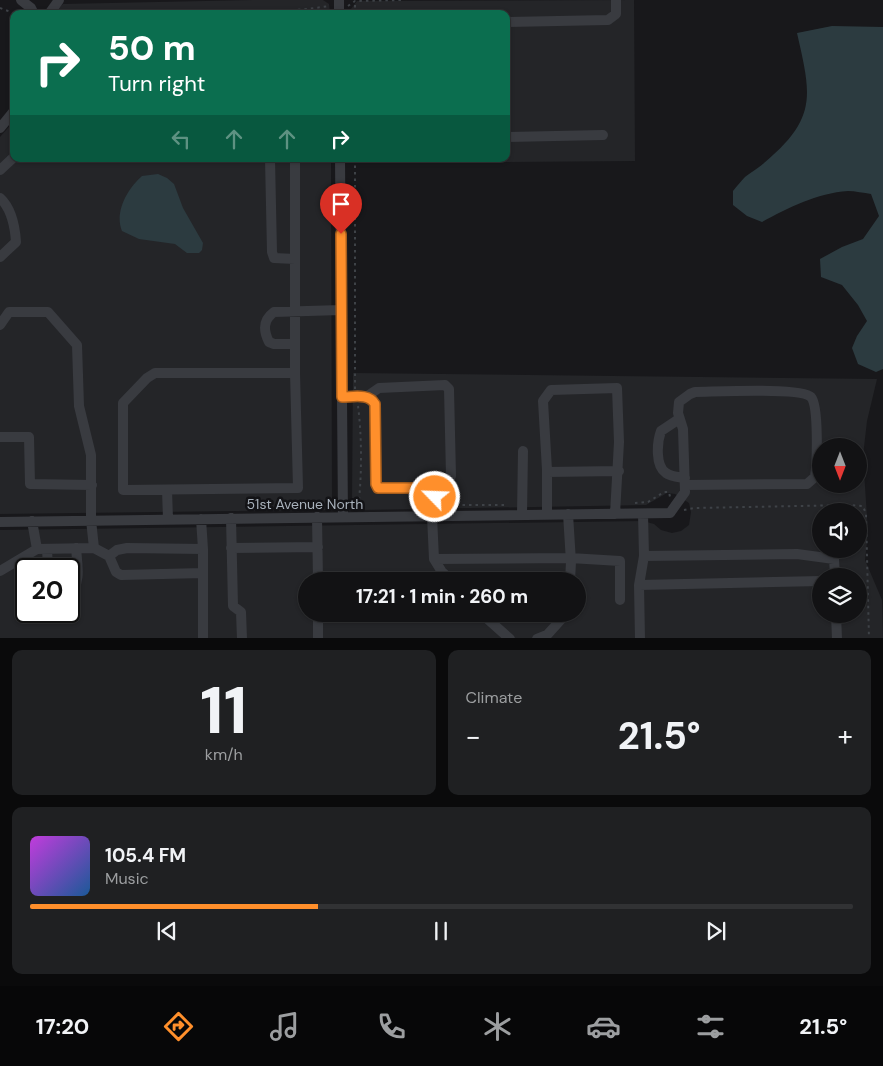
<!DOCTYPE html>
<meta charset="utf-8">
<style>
:root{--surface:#121214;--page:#1f2022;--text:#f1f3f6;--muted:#9c9ea0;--line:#313234;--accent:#ff8f2b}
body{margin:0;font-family:"DM Sans",sans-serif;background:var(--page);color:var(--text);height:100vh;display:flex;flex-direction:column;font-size:19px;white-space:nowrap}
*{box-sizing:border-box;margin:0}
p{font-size:16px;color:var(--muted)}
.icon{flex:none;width:28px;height:28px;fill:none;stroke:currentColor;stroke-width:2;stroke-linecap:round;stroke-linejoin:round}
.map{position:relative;height:638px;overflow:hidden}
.details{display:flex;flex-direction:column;gap:12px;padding:12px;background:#0a0a0b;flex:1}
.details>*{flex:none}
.guide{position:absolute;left:10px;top:10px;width:500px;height:152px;border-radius:10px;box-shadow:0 1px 4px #0004,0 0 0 1px var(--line);background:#0b6e4f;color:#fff;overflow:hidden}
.needle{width:32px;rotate:180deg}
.tools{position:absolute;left:812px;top:438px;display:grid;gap:10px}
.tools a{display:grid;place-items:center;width:55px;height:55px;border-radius:50%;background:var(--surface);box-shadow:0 1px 4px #0004,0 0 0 1px var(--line);font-size:25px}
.speed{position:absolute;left:15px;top:558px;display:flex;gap:10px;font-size:25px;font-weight:700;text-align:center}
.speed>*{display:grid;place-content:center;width:65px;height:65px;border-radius:50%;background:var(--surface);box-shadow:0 1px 4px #0004,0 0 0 1px var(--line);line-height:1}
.speed .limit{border:2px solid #111;border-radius:8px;background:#fff;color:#111}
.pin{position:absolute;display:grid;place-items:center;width:42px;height:42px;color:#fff;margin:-51px -21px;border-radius:50% 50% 50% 0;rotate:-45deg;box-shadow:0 0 5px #0007}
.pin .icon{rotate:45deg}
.me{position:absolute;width:55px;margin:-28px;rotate:294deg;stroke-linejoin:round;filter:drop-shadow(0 0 4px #0008)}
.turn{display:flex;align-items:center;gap:18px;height:105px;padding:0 15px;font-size:22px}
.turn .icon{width:65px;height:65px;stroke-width:2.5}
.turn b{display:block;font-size:35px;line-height:42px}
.lanes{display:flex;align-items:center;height:48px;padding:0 15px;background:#0003;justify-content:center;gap:25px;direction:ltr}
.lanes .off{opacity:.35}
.big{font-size:38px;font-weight:700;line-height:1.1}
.details .card{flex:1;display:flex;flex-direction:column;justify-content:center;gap:8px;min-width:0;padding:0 18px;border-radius:10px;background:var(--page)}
.details .dial{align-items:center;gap:0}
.dial b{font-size:65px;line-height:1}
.song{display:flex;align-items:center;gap:15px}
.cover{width:60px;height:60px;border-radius:8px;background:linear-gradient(135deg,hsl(290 70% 55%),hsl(210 70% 35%))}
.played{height:5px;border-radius:2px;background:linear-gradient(90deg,var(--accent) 35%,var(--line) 35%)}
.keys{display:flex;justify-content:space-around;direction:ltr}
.heat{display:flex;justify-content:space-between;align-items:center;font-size:28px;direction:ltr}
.details .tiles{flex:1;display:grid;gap:12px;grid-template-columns:1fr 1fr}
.card:last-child{grid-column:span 2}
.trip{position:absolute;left:298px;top:572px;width:288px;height:50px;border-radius:25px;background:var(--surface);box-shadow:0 1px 4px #0004,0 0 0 1px var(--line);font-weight:700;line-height:50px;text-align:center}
.tabs{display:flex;height:80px;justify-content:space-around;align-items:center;background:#070708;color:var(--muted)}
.tabs .icon{width:35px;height:35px}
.tabs .current{color:var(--accent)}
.tabs b{font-size:22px;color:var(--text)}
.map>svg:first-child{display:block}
.built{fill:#242528;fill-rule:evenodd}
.water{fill:#2c3b40}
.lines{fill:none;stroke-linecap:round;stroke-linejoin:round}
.path{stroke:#3e4247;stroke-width:2;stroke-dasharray:2.5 4;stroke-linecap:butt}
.minor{stroke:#393b40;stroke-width:10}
.route-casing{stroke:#a65d1c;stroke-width:12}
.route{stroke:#ff8f2b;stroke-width:9}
.labels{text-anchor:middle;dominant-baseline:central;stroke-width:5;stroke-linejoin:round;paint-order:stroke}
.street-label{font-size:14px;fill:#a9b2bc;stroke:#131316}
</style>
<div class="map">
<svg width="883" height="639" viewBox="0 0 883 639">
<rect width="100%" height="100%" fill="#18181b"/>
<!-- built -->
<path class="built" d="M 252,0 L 323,0 L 329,4 L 330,14 L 52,14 L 63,4 Z
M 634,0 L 635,161 L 350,163 L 350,159 L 506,159 L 506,14 L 351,14 L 351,9 L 357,1 Z
M 14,121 L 14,159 L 331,159 L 332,504 L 329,508 L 325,510 L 0,514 L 0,137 Z
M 353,373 L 877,379 L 867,421 L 863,456 L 868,532 L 865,560 L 882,600 L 883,638 L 0,638 L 0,530 L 643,521 L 654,524 L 661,530 L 672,533 L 681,531 L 689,525 L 691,512 L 689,503 L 675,494 L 667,493 L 646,505 L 359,510 L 355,507 L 352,501 ZM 821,446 L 859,446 L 859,484 L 821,484 ZM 821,511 L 859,511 L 859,549 L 821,549 ZM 26,569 L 69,569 L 69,611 L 26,611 ZM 821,576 L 859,576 L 859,614 L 821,614 ZM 306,581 L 576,581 L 576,614 L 306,614 Z"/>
<!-- water -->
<path class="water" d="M 832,26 L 883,27 L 883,369 L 876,372 L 858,364 L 852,348 L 857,336 L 867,321 L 858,305 L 842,285 L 821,277 L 820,259 L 842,247 L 863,239 L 879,216 L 871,194 C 864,193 855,191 848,191 C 817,193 788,208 762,222 L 747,216 L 733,205 L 733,191 C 737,186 741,181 745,177 C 751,172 759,168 764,163 C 818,118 811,95 797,33 Z
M 158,174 L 167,178 L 174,184 L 183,208 L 203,243 L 202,250 L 199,253 L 187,253 L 175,244 L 139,239 L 122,231 C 114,212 128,188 142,176 Z"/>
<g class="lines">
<!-- path -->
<path class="path" d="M 348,6 L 355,1 L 403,0
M 0,8 L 16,14
M 168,14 L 270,12 L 307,9 L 330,6
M 355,14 L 355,2
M 355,159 L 355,389
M 358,406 C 362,436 362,478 358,508
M 635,503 L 648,502 L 664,492 L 669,492 L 670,497
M 443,505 L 506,505
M 684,510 L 694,508 L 849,505 L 863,506 L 866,514 L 869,639"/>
<!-- minor -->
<path class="minor" d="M 21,0 L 31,8 L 34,14
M 339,0 L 339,14
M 49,14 L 59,0
M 506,22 L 608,20 L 616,14 L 616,0
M 0,128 L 14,111
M 506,137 L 603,135
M 270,159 L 272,252 L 274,258 L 295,259
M 295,159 L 295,373 L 298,488 L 123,490 L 123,403 L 147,378 L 155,373 L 295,373
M 340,159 L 343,517
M 0,170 L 14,157
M 0,198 C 12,209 15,227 16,242 L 0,257
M 0,325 L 9,312 L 48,312 L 77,345 L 79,406 L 91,455 L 91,520 L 94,548 L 109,556 L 116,572 L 121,575 L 203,573
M 295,344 L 274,344 L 269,342 C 263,330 263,320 274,312 L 341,310
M 342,397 C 353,397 369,393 375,404 L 375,484 L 378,488 L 432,488 L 435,497 L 432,516 L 434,559 L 442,572 L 452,581
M 366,397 L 379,388 L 445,385 L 449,389 L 451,476 L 441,485 L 432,488
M 679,419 L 661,431 C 657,442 655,466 666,473 C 671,477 679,477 685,478
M 0,437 L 29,437 L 30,484 L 92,485
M 547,472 L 619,471
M 167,490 L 168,519
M 568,514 L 571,562 L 570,581
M 522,515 L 523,451
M 547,515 L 547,470 L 543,401 L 551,390 L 617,388 L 619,442 L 615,514
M 317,517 L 318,581
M 231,518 L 233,606 L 241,612 L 242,639
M 201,519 L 203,549 L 203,639
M 0,522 L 670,513 L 685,492 L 683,429 L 678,413 L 679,402 L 690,394 L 695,392 C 713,392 801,387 811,397 C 819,406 817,464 815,477 L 807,484 L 685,485
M 231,548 L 318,547
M 37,549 L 94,548
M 47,549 L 48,569
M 109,556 L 117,550 L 127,548 L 203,549
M 644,556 L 797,554 L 834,559 L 835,576
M 434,559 L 570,558 L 620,561 L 620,600
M 0,571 L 37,549 L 32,521
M 21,584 L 22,558
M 639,585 L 821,581
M 69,594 C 82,584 77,563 76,548
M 482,614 L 510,639
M 836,614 L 837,639
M 318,639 L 318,614
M 537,639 L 547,635 L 566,614
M 640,639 L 639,585 L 644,556 L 643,514"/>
</g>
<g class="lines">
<!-- route casing -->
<g class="route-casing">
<path id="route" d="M 341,234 L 342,397 C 353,397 369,393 375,404 L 376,484 L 378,488 L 432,488 L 435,497"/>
</g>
<!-- route -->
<use href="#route" class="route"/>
</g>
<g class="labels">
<!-- street labels -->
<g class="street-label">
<text x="305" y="504">51st Avenue North</text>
</g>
</g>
</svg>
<div class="tools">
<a><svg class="needle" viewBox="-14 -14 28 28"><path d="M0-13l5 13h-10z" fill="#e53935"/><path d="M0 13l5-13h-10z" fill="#9c9ea0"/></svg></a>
<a><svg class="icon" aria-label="sound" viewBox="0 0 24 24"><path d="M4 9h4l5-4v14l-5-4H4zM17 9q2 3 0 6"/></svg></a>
<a><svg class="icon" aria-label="layers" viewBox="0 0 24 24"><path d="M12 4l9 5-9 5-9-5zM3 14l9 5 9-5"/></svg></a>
</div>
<div class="speed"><div class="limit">20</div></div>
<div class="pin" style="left:341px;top:234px;background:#d93025"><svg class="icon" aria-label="arrive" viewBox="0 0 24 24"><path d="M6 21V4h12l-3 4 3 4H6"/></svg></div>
<svg class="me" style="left:435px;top:497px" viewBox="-20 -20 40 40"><circle r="17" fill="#ff8f2b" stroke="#fff" stroke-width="3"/><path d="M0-11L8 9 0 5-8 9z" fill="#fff"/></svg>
<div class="trip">17:21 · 1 min · 260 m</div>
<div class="guide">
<div class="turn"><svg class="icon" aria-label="right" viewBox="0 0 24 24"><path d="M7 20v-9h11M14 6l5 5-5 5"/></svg><div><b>50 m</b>Turn right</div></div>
<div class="lanes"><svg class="icon off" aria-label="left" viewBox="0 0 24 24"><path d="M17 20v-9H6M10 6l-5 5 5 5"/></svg><svg class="icon off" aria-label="ahead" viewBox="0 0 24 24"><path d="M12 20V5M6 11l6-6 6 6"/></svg><svg class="icon off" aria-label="ahead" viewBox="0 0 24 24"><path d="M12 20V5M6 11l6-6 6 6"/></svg><svg class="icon" aria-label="right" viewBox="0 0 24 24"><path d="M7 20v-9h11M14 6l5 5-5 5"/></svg></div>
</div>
</div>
<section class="details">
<div class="tiles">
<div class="card dial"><b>11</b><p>km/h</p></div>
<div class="card"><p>Climate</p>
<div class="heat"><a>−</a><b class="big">21.5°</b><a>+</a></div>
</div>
<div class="card">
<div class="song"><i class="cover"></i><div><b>105.4 FM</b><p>Music</p></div></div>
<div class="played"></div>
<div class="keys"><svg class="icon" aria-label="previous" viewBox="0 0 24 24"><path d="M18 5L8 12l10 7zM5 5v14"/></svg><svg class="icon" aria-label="pause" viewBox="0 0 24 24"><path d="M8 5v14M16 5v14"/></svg><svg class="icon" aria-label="next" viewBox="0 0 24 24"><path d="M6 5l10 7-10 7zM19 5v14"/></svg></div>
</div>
</div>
</section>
<nav class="tabs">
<b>17:20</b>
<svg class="icon current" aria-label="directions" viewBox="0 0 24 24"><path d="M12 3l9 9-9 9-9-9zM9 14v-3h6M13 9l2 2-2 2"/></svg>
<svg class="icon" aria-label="music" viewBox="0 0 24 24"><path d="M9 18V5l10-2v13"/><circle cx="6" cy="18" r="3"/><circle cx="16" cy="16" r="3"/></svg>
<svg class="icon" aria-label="phone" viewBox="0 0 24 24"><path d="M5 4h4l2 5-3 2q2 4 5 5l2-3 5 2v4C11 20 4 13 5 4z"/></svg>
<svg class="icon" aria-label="climate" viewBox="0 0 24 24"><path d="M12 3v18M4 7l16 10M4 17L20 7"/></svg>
<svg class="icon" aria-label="car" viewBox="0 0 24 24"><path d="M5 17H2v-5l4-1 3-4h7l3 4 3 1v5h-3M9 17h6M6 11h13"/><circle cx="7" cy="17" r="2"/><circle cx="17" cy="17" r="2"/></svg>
<svg class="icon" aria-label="filters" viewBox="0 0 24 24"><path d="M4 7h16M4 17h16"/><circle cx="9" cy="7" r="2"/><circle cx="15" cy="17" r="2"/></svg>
<b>21.5°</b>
</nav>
